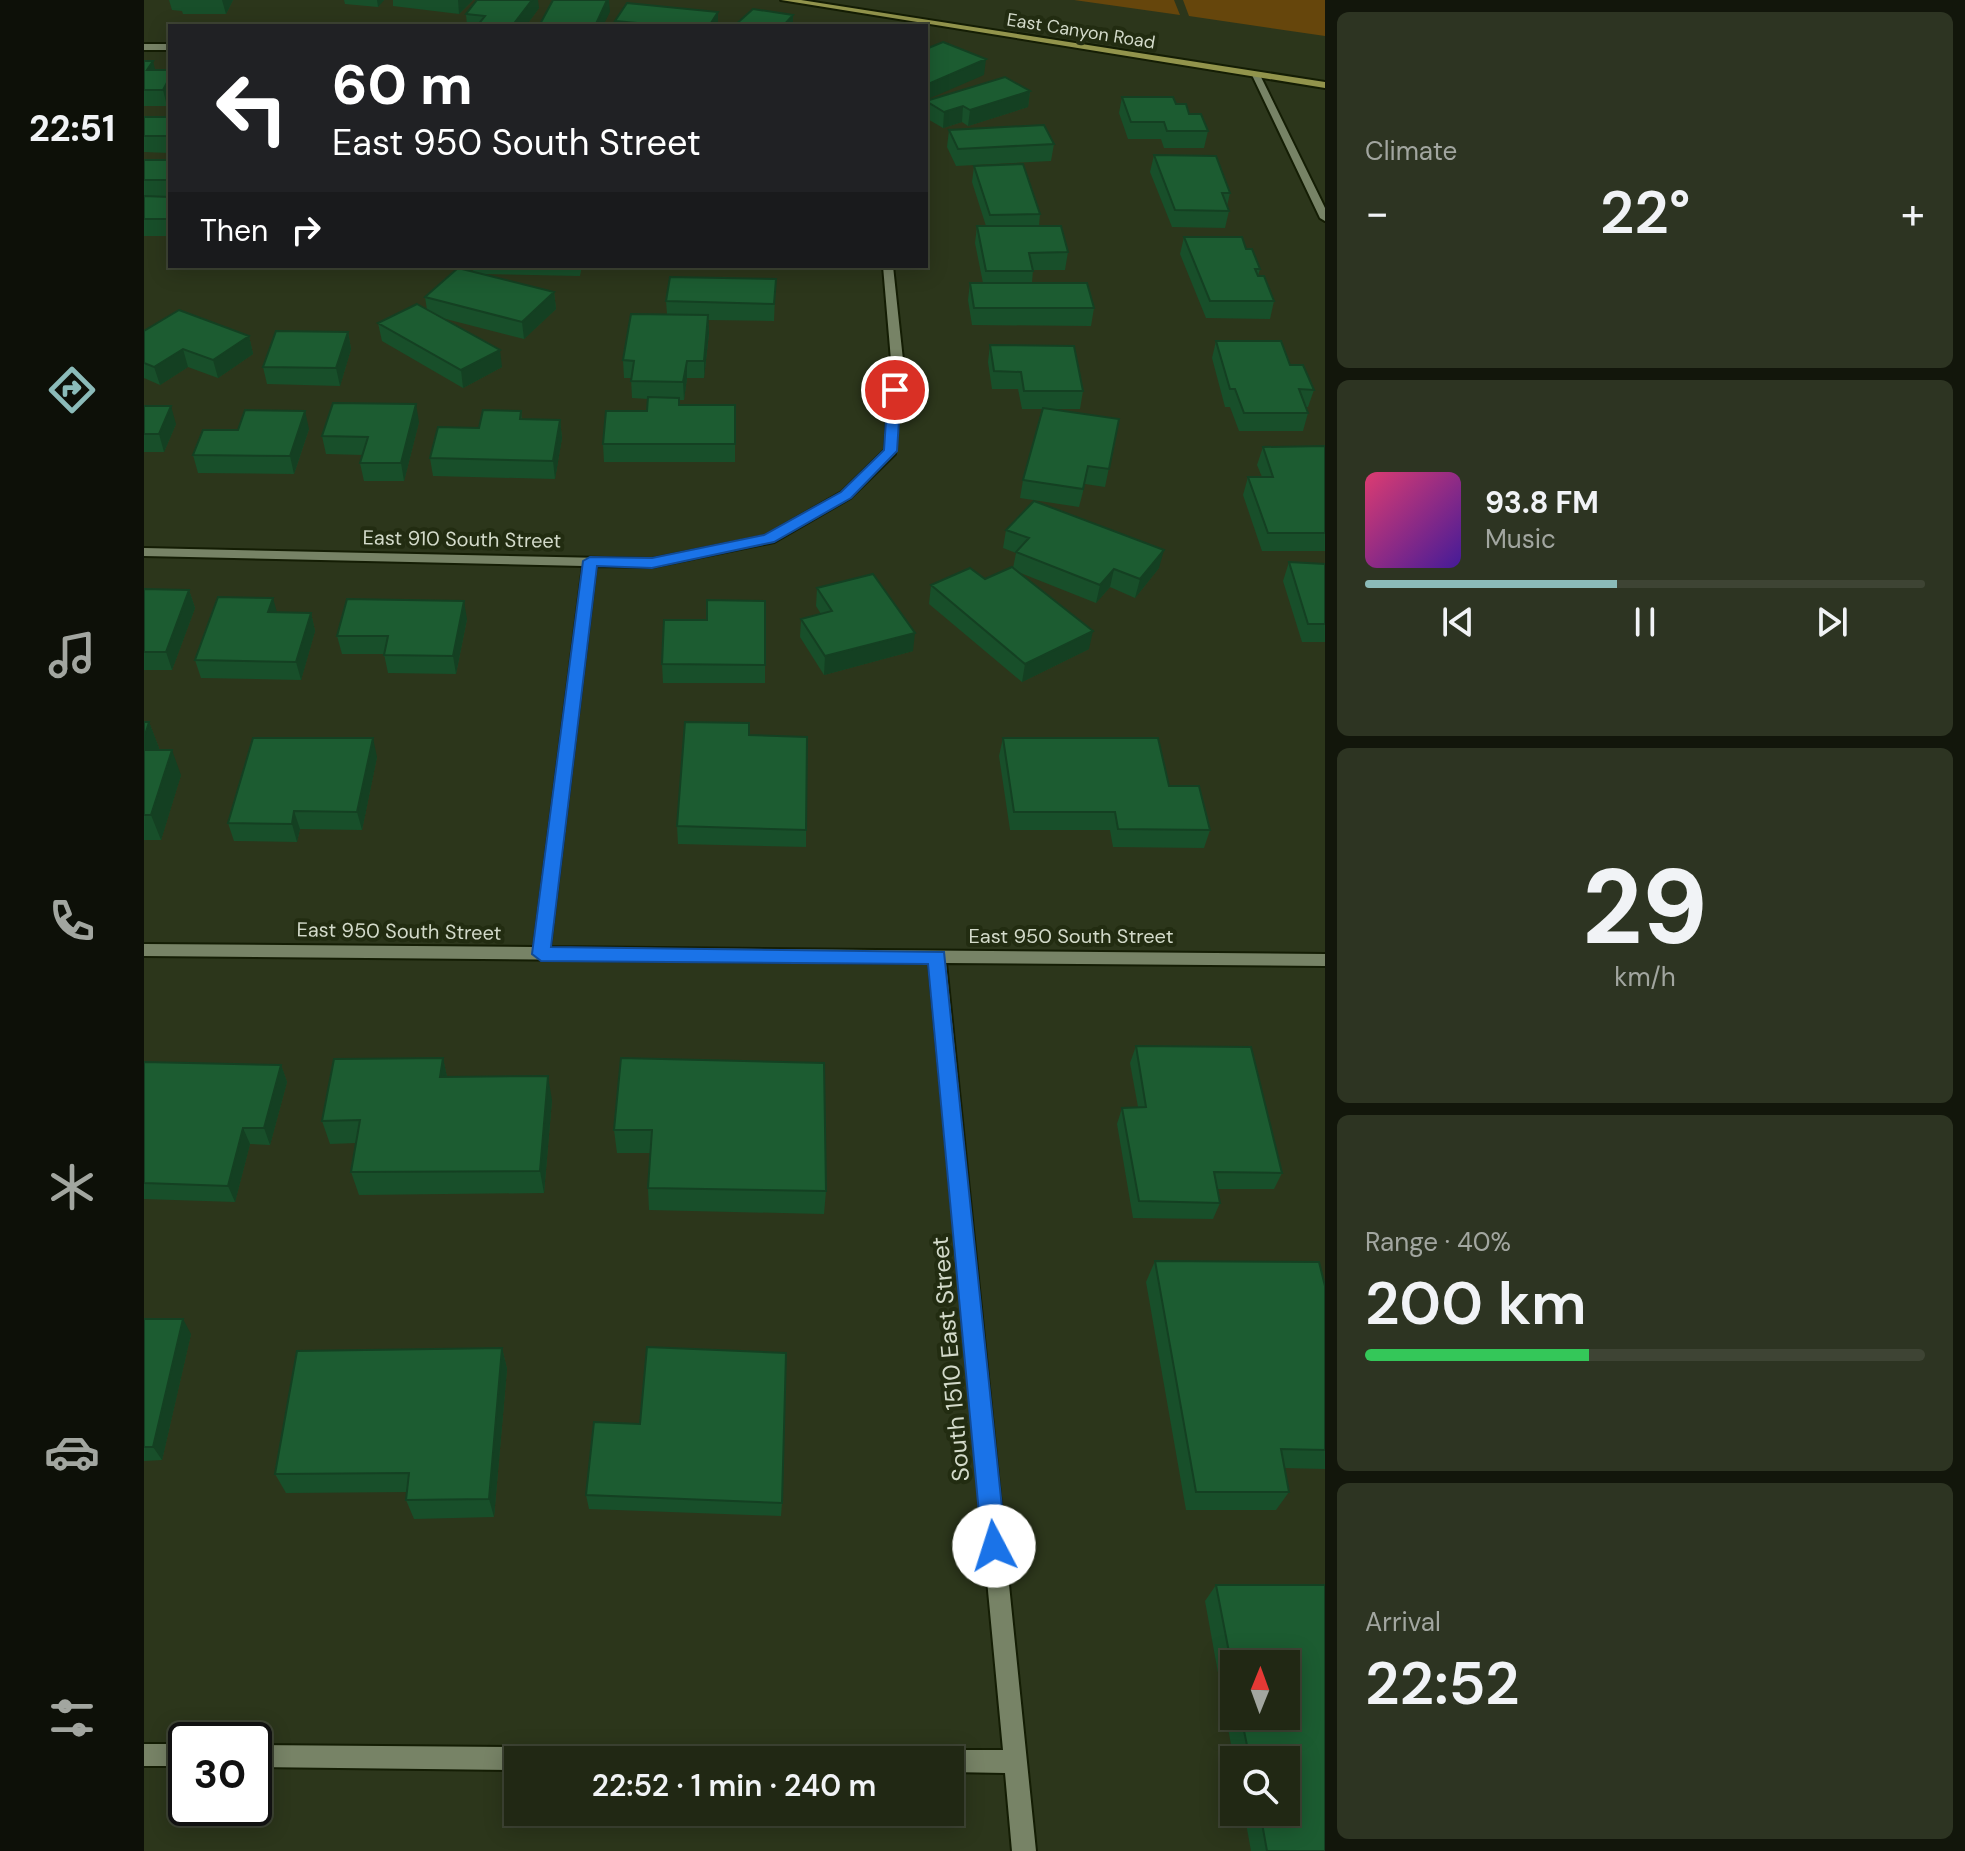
<!DOCTYPE html>
<meta charset="utf-8">
<style>
:root{--surface:#212814;--page:#2d3422;--text:#f1f3f6;--muted:#a2a6a0;--line:#3e4434;--accent:#8bbbb9}
body{margin:0;font-family:"DM Sans",sans-serif;background:var(--page);color:var(--text);height:100vh;display:flex;flex-direction:column;font-size:30px;white-space:nowrap}
*{box-sizing:border-box;margin:0}
p{font-size:26px;color:var(--muted)}
.icon{flex:none;width:44px;height:44px;fill:none;stroke:currentColor;stroke-width:2;stroke-linecap:round;stroke-linejoin:round}
.map{position:relative;flex:1;overflow:hidden}
.drawer{display:flex;flex-direction:column;gap:12px;padding:12px;background:#12160b;width:640px}
.drawer>*{flex:none}
.hud{position:absolute;left:24px;top:24px;width:760px;height:244px;border-radius:0px;box-shadow:0 4px 20px #0003,0 0 0 2px var(--line);background:#202124;color:#fff;overflow:hidden}
.needle{width:52px;rotate:1deg}
.fabs{position:absolute;left:1076px;top:1650px;display:grid;gap:16px}
.fabs a{display:grid;place-items:center;width:80px;height:80px;border-radius:0px;background:var(--surface);box-shadow:0 4px 20px #0003,0 0 0 2px var(--line);font-size:40px}
.speed{position:absolute;left:24px;top:1722px;display:flex;gap:16px;font-size:40px;font-weight:700;text-align:center}
.speed>*{display:grid;place-content:center;width:104px;height:104px;border-radius:50%;background:var(--surface);box-shadow:0 4px 20px #0003,0 0 0 2px var(--line);line-height:1}
.speed .limit{border:4px solid #111;border-radius:12px;background:#fff;color:#111}
.pin{position:absolute;display:grid;place-items:center;width:68px;height:68px;color:#fff;margin:-34px;border:4px solid #fff;border-radius:50%;box-shadow:0 2px 8px #0007}
.me{position:absolute;width:88px;margin:-44px;rotate:355deg;stroke-linejoin:round;filter:drop-shadow(0 0 6px #0008)}
.turn{display:flex;align-items:center;gap:28px;height:168px;padding:0 32px;font-size:36px}
.turn .icon{width:104px;height:104px;stroke-width:2.5}
.turn b{display:block;font-size:56px;line-height:68px}
.then{display:flex;align-items:center;height:76px;padding:0 32px;background:#0003;gap:16px;font-size:30px}
.big{font-size:60px;font-weight:600;line-height:1.1}
.drawer .widget{flex:1;display:flex;flex-direction:column;justify-content:center;gap:12px;min-width:0;padding:0 28px;border-radius:12px;background:var(--page)}
.drawer .dial{align-items:center;gap:0}
.dial b{font-size:104px;line-height:1}
.song{display:flex;align-items:center;gap:24px}
.cover{width:96px;height:96px;border-radius:12px;background:linear-gradient(135deg,hsl(340 70% 55%),hsl(260 70% 35%))}
.played{height:8px;border-radius:4px;background:linear-gradient(90deg,var(--accent) 45%,var(--line) 45%)}
.keys{display:flex;justify-content:space-around;direction:ltr}
.heat{display:flex;justify-content:space-between;align-items:center;font-size:44px;direction:ltr}
.charge{height:12px;border-radius:6px;background:linear-gradient(90deg,#34c759 40%,var(--line) 0)}
.trip{position:absolute;left:360px;top:1746px;width:460px;height:80px;border-radius:0px;background:var(--surface);box-shadow:0 4px 20px #0003,0 0 0 2px var(--line);font-weight:600;line-height:80px;text-align:center}
main{display:flex;flex:1;min-height:0}
.dock{display:flex;flex-direction:column;width:144px;justify-content:space-around;align-items:center;background:#0d1008;color:var(--muted)}
.dock .icon{width:56px;height:56px}
.dock .selected{color:var(--accent)}
.dock b{font-size:36px;color:var(--text)}
.map>svg:first-child{display:block}
.green{fill:#66460c}
.lines{fill:none;stroke-linecap:round;stroke-linejoin:round}
.street-casing{stroke:#141d04;stroke-width:4}
.secondary-casing{stroke:#141d04;stroke-width:4}
.street{fill:#778366;fill-rule:evenodd}
.secondary{fill:#92944c;fill-rule:evenodd}
.wall{fill:#184f2a;fill-rule:evenodd}
.shaded-wall{fill:#144022}
.building{fill:#1c5c31;stroke:#144022;stroke-width:2}
.route{fill:#1a73e8;stroke:#114b97;stroke-width:2}
.labels{text-anchor:middle;dominant-baseline:central;stroke-width:8;stroke-linejoin:round;paint-order:stroke}
.far-street-label{font-size:18px;fill:#d3daca;stroke:#222c11}
.street-label{font-size:20px;fill:#d3daca;stroke:#222c11}
.near-street-label{font-size:24px;fill:#d3daca;stroke:#222c11}
</style>
<main>
<nav class="dock">
<b>22:51</b>
<svg class="icon selected" aria-label="directions" viewBox="0 0 24 24"><path d="M12 3l9 9-9 9-9-9zM9 14v-3h6M13 9l2 2-2 2"/></svg>
<svg class="icon" aria-label="music" viewBox="0 0 24 24"><path d="M9 18V5l10-2v13"/><circle cx="6" cy="18" r="3"/><circle cx="16" cy="16" r="3"/></svg>
<svg class="icon" aria-label="phone" viewBox="0 0 24 24"><path d="M5 4h4l2 5-3 2q2 4 5 5l2-3 5 2v4C11 20 4 13 5 4z"/></svg>
<svg class="icon" aria-label="climate" viewBox="0 0 24 24"><path d="M12 3v18M4 7l16 10M4 17L20 7"/></svg>
<svg class="icon" aria-label="car" viewBox="0 0 24 24"><path d="M5 17H2v-5l4-1 3-4h7l3 4 3 1v5h-3M9 17h6M6 11h13"/><circle cx="7" cy="17" r="2"/><circle cx="17" cy="17" r="2"/></svg>
<svg class="icon" aria-label="filters" viewBox="0 0 24 24"><path d="M4 7h16M4 17h16"/><circle cx="9" cy="7" r="2"/><circle cx="15" cy="17" r="2"/></svg>
</nav>
<div class="map">
<svg width="1181" height="1851" viewBox="0 0 1181 1851">
<rect width="100%" height="100%" fill="#2c361b"/>
<!-- green -->
<path class="green" d="M 930,0 L 1030,0 L 1036,15 Z
M 1039,0 L 1181,0 L 1181,36 L 1045,16 Z"/>
<g class="lines">
<!-- street casing -->
<g class="street-casing">
<path id="street" d="M 0,44 L 26,44 L 26,50 L 0,50 Z
M 1112,72 L 1116,75 L 1181,208 L 1181,221 L 1176,218 L 1108,75 Z
M 739,266 L 749,266 L 759,360 L 751,454 L 706,498 L 630,542 L 508,567 L 452,566 L 406,947 L 1181,954 L 1181,966 L 802,963 L 892,1851 L 868,1851 L 861,1773 L 806,1772 L 806,1760 L 795,1760 L 798,1753 L 806,1750 L 859,1750 L 785,963 L 0,956 L 0,944 L 390,947 L 439,566 L 0,556 L 0,548 L 508,559 L 621,536 L 698,492 L 741,450 L 747,360 Z
M 0,1744 L 42,1744 L 42,1766 L 0,1766 Z
M 110,1745 L 628,1749 L 636,1752 L 639,1760 L 374,1760 L 374,1770 L 110,1767 Z"/>
</g>
<!-- secondary casing -->
<g class="secondary-casing">
<path id="secondary" d="M 637,0 L 657,0 L 1181,82 L 1181,88 Z"/>
</g>
<!-- street -->
<use href="#street" class="street"/>
<!-- secondary -->
<use href="#secondary" class="secondary"/>
</g>
<!-- wall -->
<path class="wall" d="M 25,0 L 89,0 L 82,14 L 39,14 L 38,11 L 28,10 Z
M 200,0 L 240,0 L 234,7 L 201,4 Z
M 249,0 L 329,0 L 315,14 L 249,6 Z
M 395,8 L 382,26 L 323,26 L 322,14 Z
M 574,12 L 574,26 L 471,26 L 471,21 Z
M 0,61 L 11,70 L 26,70 L 26,101 L 23,106 L 0,106 Z
M 886,91 L 884,107 L 824,126 L 818,122 L 799,128 L 782,118 L 782,101 Z
M 978,97 L 1032,104 L 1064,131 L 1060,148 L 1020,148 L 1017,139 L 984,139 L 975,113 Z
M 0,117 L 26,117 L 26,153 L 0,152 Z
M 805,130 L 910,144 L 907,161 L 812,166 L 803,147 Z
M 1010,155 L 1086,193 L 1083,206 L 1085,211 L 1081,228 L 1028,227 L 1006,172 Z
M 0,160 L 26,160 L 26,236 L 0,236 Z
M 830,166 L 896,214 L 895,226 L 924,252 L 921,270 L 889,270 L 888,283 L 950,308 L 947,326 L 828,325 L 824,300 L 826,283 L 839,283 L 831,243 L 833,226 L 842,226 L 828,182 Z
M 1040,237 L 1102,249 L 1116,269 L 1114,276 L 1130,301 L 1126,319 L 1062,318 L 1036,254 Z
M 328,266 L 438,266 L 436,276 L 339,274 L 410,292 L 412,309 L 380,339 L 298,318 L 358,367 L 319,388 L 238,341 L 234,323 L 283,310 L 281,297 L 329,272 Z
M 523,266 L 603,266 L 523,267 Z
M 631,297 L 630,321 L 564,320 L 565,333 L 560,378 L 543,378 L 540,400 L 535,400 L 535,405 L 591,405 L 591,462 L 460,462 L 459,444 L 503,411 L 504,399 L 488,398 L 487,378 L 480,378 L 479,360 L 523,314 L 522,301 Z
M 0,331 L 105,336 L 109,354 L 74,378 L 44,367 L 16,385 L 0,378 Z
M 204,332 L 207,349 L 196,386 L 123,384 L 119,367 Z
M 1072,341 L 1146,365 L 1170,390 L 1164,407 L 1162,407 L 1164,413 L 1159,431 L 1095,431 L 1086,407 L 1081,407 L 1068,358 Z
M 846,345 L 939,391 L 936,409 L 906,409 L 975,419 L 961,487 L 941,484 L 935,507 L 876,498 L 879,480 L 898,409 L 878,409 L 874,389 L 848,389 L 844,362 Z
M 0,406 L 32,424 L 20,452 L 0,452 Z
M 377,411 L 378,420 L 416,420 L 418,438 L 411,479 L 289,476 L 286,458 L 335,428 Z
M 275,422 L 260,481 L 220,481 L 216,463 L 219,455 L 182,454 L 178,436 Z
M 165,429 L 150,474 L 54,473 L 49,455 Z
M 1181,446 L 1181,551 L 1118,551 L 1099,495 L 1104,477 L 1118,477 L 1113,465 L 1119,447 Z
M 862,530 L 1015,568 L 991,598 L 966,587 L 952,603 L 874,572 L 945,649 L 878,682 L 785,604 L 787,585 L 841,579 L 869,568 L 872,553 L 859,548 Z
M 1145,562 L 1181,564 L 1181,642 L 1158,642 L 1139,581 Z
M 673,588 L 769,651 L 680,675 L 656,637 L 657,619 L 677,614 L 672,606 Z
M 0,589 L 45,590 L 51,608 L 28,670 L 0,670 Z
M 621,601 L 621,683 L 519,683 L 518,664 L 563,620 Z
M 133,612 L 167,613 L 171,631 L 157,680 L 57,678 L 51,660 Z
M 323,619 L 312,674 L 244,673 L 240,654 L 198,654 L 193,636 Z
M 0,722 L 5,722 L 15,748 L 14,750 L 37,775 L 17,840 L 0,840 Z
M 605,735 L 662,830 L 662,847 L 534,844 L 533,826 Z
M 859,738 L 1025,786 L 1066,830 L 1060,848 L 969,847 L 966,830 L 866,830 L 855,756 Z
M 233,757 L 218,830 L 156,829 L 153,842 L 90,841 L 84,823 Z
M 992,1046 L 1138,1173 L 1130,1189 L 1074,1189 L 1076,1203 L 1069,1219 L 989,1218 L 973,1124 L 978,1108 L 994,1107 L 986,1063 Z
M 299,1058 L 303,1077 L 408,1100 L 400,1193 L 215,1195 L 207,1172 L 212,1143 L 186,1144 L 178,1121 Z
M 0,1062 L 137,1065 L 143,1082 L 126,1145 L 106,1144 L 91,1202 L 0,1199 Z
M 680,1063 L 682,1191 L 680,1214 L 505,1210 L 504,1188 L 506,1153 L 473,1153 L 470,1130 Z
M 1011,1261 L 1181,1286 L 1181,1469 L 1140,1468 L 1145,1492 L 1132,1510 L 1042,1510 L 1002,1282 Z
M 0,1319 L 47,1334 L 18,1460 L 0,1461 Z
M 358,1348 L 363,1369 L 350,1517 L 270,1519 L 262,1500 L 263,1492 L 142,1493 L 131,1474 Z
M 496,1424 L 638,1503 L 637,1516 L 445,1509 L 442,1495 Z
M 1072,1585 L 1181,1585 L 1181,1851 L 1107,1851 L 1100,1812 L 1142,1812 L 1142,1760 L 1090,1761 L 1061,1601 ZM 1090,1664 L 1142,1664 L 1142,1716 L 1090,1716 Z"/>
<!-- shaded-wall -->
<path class="shaded-wall" d="M 78,0 L 89,0 L 82,14 Z
M 233,0 L 240,0 L 234,7 Z
M 314,0 L 329,0 L 315,14 Z
M 388,0 L 394,0 L 395,8 L 382,26 L 368,26 Z
M 463,0 L 465,0 L 466,12 L 459,26 L 451,26 Z
M 574,12 L 574,26 L 565,26 Z
M 649,15 L 649,26 L 639,26 Z
M 842,59 L 840,75 L 782,100 L 782,85 Z
M 9,61 L 13,77 L 3,70 Z
M 26,77 L 26,101 L 23,106 L 19,90 Z
M 886,91 L 884,107 L 824,126 L 826,110 Z
M 819,106 L 818,122 L 799,128 L 800,112 Z
M 410,292 L 412,309 L 380,339 L 378,322 Z
M 564,315 L 565,333 L 560,378 L 560,361 Z
M 204,332 L 207,349 L 196,386 L 192,368 Z
M 105,336 L 109,354 L 74,378 L 69,360 Z
M 39,349 L 44,367 L 16,385 L 10,367 Z
M 356,350 L 358,367 L 319,388 L 317,370 Z
M 543,361 L 543,378 L 540,400 L 539,382 Z
M 272,404 L 275,422 L 260,481 L 257,463 Z
M 27,406 L 32,424 L 20,452 L 15,434 Z
M 161,411 L 165,429 L 150,474 L 146,456 Z
M 416,420 L 418,438 L 411,479 L 409,461 Z
M 1020,550 L 1015,568 L 991,598 L 996,579 Z
M 970,569 L 966,587 L 952,603 L 956,585 Z
M 45,590 L 51,608 L 28,670 L 22,652 Z
M 129,598 L 134,616 L 124,612 Z
M 320,601 L 323,619 L 312,674 L 309,656 Z
M 167,613 L 171,631 L 157,680 L 152,662 Z
M 949,631 L 945,649 L 878,682 L 881,664 Z
M 771,633 L 769,651 L 680,675 L 681,656 Z
M 5,722 L 15,748 L 5,776 L 0,762 L 0,738 Z
M 229,738 L 233,757 L 218,830 L 213,812 Z
M 28,750 L 37,775 L 17,840 L 7,815 Z
M 150,811 L 156,829 L 153,842 L 148,824 Z
M 299,1058 L 304,1082 L 296,1077 Z
M 137,1065 L 143,1082 L 126,1145 L 120,1128 Z
M 404,1076 L 408,1100 L 400,1193 L 396,1171 Z
M 99,1128 L 106,1144 L 91,1202 L 84,1186 Z
M 39,1319 L 47,1334 L 18,1460 L 9,1447 Z
M 358,1348 L 363,1369 L 350,1517 L 345,1499 Z"/>
<!-- building -->
<path class="building" d="M 333,0 L 388,0 L 368,26 L 333,26 L 341,16 L 322,14 Z
M 409,0 L 463,0 L 451,26 L 395,26 Z
M 483,3 L 574,12 L 565,26 L 526,26 L 471,21 Z
M 609,9 L 649,15 L 639,26 L 590,26 Z
M 799,42 L 842,59 L 782,85 L 782,49 Z
M 0,61 L 9,61 L 3,70 L 26,70 L 26,77 L 19,90 L 0,90 Z
M 861,77 L 886,91 L 826,110 L 819,106 L 800,112 L 782,101 Z
M 978,97 L 1029,97 L 1032,104 L 1042,104 L 1045,114 L 1057,114 L 1064,131 L 1023,131 L 1020,122 L 987,122 Z
M 0,117 L 26,117 L 26,136 L 0,136 Z
M 900,125 L 910,144 L 814,149 L 805,130 Z
M 1010,155 L 1072,156 L 1086,193 L 1078,193 L 1085,211 L 1031,210 Z
M 0,160 L 26,160 L 26,180 L 0,180 Z
M 879,164 L 896,214 L 846,215 L 830,166 Z
M 0,196 L 26,197 L 26,219 L 0,219 Z
M 833,226 L 917,226 L 924,252 L 885,253 L 889,271 L 842,271 Z
M 1040,237 L 1098,237 L 1102,249 L 1108,249 L 1116,269 L 1111,269 L 1114,276 L 1120,276 L 1130,301 L 1066,301 Z
M 314,268 L 410,292 L 378,322 L 281,297 Z
M 526,277 L 632,279 L 630,304 L 522,301 Z
M 826,283 L 943,283 L 950,308 L 830,308 Z
M 273,304 L 356,350 L 317,370 L 234,323 Z
M 35,310 L 105,336 L 69,360 L 39,349 L 10,367 L 0,363 L 0,331 Z
M 487,314 L 564,315 L 560,361 L 543,361 L 539,382 L 487,381 L 490,361 L 479,360 Z
M 132,331 L 204,332 L 192,368 L 119,367 Z
M 1072,341 L 1137,341 L 1146,365 L 1159,365 L 1170,390 L 1155,389 L 1164,413 L 1100,413 L 1091,389 L 1086,389 Z
M 846,345 L 930,346 L 939,391 L 880,391 L 877,372 L 850,371 Z
M 504,397 L 535,398 L 535,405 L 591,405 L 591,444 L 459,444 L 462,411 L 503,411 Z
M 189,403 L 272,404 L 257,463 L 216,463 L 224,437 L 178,436 Z
M 0,406 L 27,406 L 15,434 L 0,434 Z
M 899,408 L 975,419 L 965,469 L 944,466 L 939,489 L 879,480 Z
M 101,410 L 161,411 L 146,456 L 49,455 L 59,430 L 94,430 Z
M 339,410 L 377,411 L 376,419 L 416,420 L 409,461 L 286,458 L 294,427 L 335,428 Z
M 1181,446 L 1181,533 L 1124,533 L 1104,477 L 1129,477 L 1119,447 Z
M 890,501 L 1020,550 L 996,579 L 970,569 L 956,585 L 872,552 L 885,538 L 862,530 Z
M 1145,562 L 1181,564 L 1181,624 L 1164,624 Z
M 868,567 L 949,631 L 881,664 L 787,585 L 826,568 L 841,579 Z
M 729,574 L 771,633 L 681,656 L 657,619 L 688,611 L 673,588 Z
M 0,589 L 45,590 L 22,652 L 0,652 Z
M 74,597 L 129,598 L 124,612 L 167,613 L 152,662 L 51,660 Z
M 203,599 L 320,601 L 309,656 L 240,655 L 244,636 L 193,636 Z
M 563,600 L 621,601 L 621,665 L 518,664 L 520,620 L 563,620 Z
M 0,722 L 5,722 L 0,738 Z
M 541,722 L 605,723 L 605,735 L 663,737 L 662,830 L 533,826 Z
M 109,738 L 229,738 L 213,812 L 150,811 L 148,824 L 84,823 Z
M 859,738 L 1014,738 L 1025,786 L 1055,786 L 1066,830 L 974,829 L 971,812 L 870,812 Z
M 0,750 L 28,750 L 7,815 L 0,815 Z
M 992,1046 L 1107,1047 L 1138,1173 L 1070,1172 L 1076,1203 L 995,1201 L 978,1108 L 1002,1107 Z
M 299,1058 L 296,1077 L 404,1076 L 396,1171 L 207,1172 L 216,1120 L 178,1121 L 190,1059 Z
M 477,1058 L 680,1063 L 682,1191 L 504,1188 L 508,1130 L 470,1130 Z
M 0,1062 L 137,1065 L 120,1128 L 99,1128 L 84,1186 L 0,1183 Z
M 1011,1261 L 1175,1262 L 1181,1286 L 1181,1450 L 1137,1449 L 1145,1492 L 1052,1492 Z
M 0,1319 L 39,1319 L 9,1447 L 0,1447 Z
M 503,1347 L 642,1353 L 638,1503 L 442,1495 L 450,1422 L 496,1424 Z
M 358,1348 L 345,1499 L 262,1500 L 265,1473 L 131,1474 L 153,1351 Z
M 1072,1585 L 1181,1585 L 1181,1851 L 1123,1851 L 1116,1812 L 1142,1812 L 1142,1760 L 1106,1760 L 1097,1716 L 1142,1716 L 1142,1664 L 1090,1664 L 1090,1678 Z"/>
<!-- route -->
<path class="route" d="M 751,386 L 757,390 L 753,451 L 707,498 L 630,542 L 508,568 L 453,566 L 407,947 L 800,952 L 862,1546 L 858,1555 L 850,1558 L 841,1555 L 838,1546 L 784,964 L 397,961 L 388,954 L 439,561 L 446,557 L 508,558 L 620,535 L 697,492 L 740,450 L 744,390 Z"/>
<g class="labels">
<!-- far-street labels -->
<g class="far-street-label">
<text transform="translate(937 31) rotate(9)">East Canyon Road</text>
</g>
<!-- street labels -->
<g class="street-label">
<text transform="translate(318 539) rotate(1)">East 910 South Street</text>
<text transform="translate(255 931) rotate(1)">East 950 South Street</text>
<text x="927" y="936">East 950 South Street</text>
</g>
<!-- near-street labels -->
<g class="near-street-label">
<text transform="translate(806 1359) rotate(-95)">South 1510 East Street</text>
</g>
</g>
</svg>
<div class="fabs">
<a><svg class="needle" viewBox="-14 -14 28 28"><path d="M0-13l5 13h-10z" fill="#e53935"/><path d="M0 13l5-13h-10z" fill="#a2a6a0"/></svg></a>
<a><svg class="icon" aria-label="search" viewBox="0 0 24 24"><circle cx="10" cy="10" r="6"/><path d="M15 15l6 6"/></svg></a>
</div>
<div class="speed"><div class="limit">30</div></div>
<div class="pin" style="left:751px;top:390px;background:#d93025"><svg class="icon" aria-label="arrive" viewBox="0 0 24 24"><path d="M6 21V4h12l-3 4 3 4H6"/></svg></div>
<svg class="me" style="left:850px;top:1546px" viewBox="-20 -20 40 40"><circle r="19" fill="#fff"/><path d="M0-13L10 11 0 6-10 11z" fill="#1a73e8"/></svg>
<div class="trip">22:52 · 1 min · 240 m</div>
<div class="hud">
<div class="turn"><svg class="icon" aria-label="left" viewBox="0 0 24 24"><path d="M17 20v-9H6M10 6l-5 5 5 5"/></svg><div><b>60 m</b>East 950 South Street</div></div>
<div class="then">Then<svg class="icon" aria-label="right" viewBox="0 0 24 24"><path d="M7 20v-9h11M14 6l5 5-5 5"/></svg></div>
</div>
</div>
<section class="drawer">
<div class="widget"><p>Climate</p>
<div class="heat"><a>−</a><b class="big">22°</b><a>+</a></div>
</div>
<div class="widget">
<div class="song"><i class="cover"></i><div><b>93.8 FM</b><p>Music</p></div></div>
<div class="played"></div>
<div class="keys"><svg class="icon" aria-label="previous" viewBox="0 0 24 24"><path d="M18 5L8 12l10 7zM5 5v14"/></svg><svg class="icon" aria-label="pause" viewBox="0 0 24 24"><path d="M8 5v14M16 5v14"/></svg><svg class="icon" aria-label="next" viewBox="0 0 24 24"><path d="M6 5l10 7-10 7zM19 5v14"/></svg></div>
</div>
<div class="widget dial"><b>29</b><p>km/h</p></div>
<div class="widget"><p>Range · 40%</p><b class="big">200 km</b><div class="charge"></div></div>
<div class="widget"><p>Arrival</p><b class="big">22:52</b></div>
</section>
</main>
